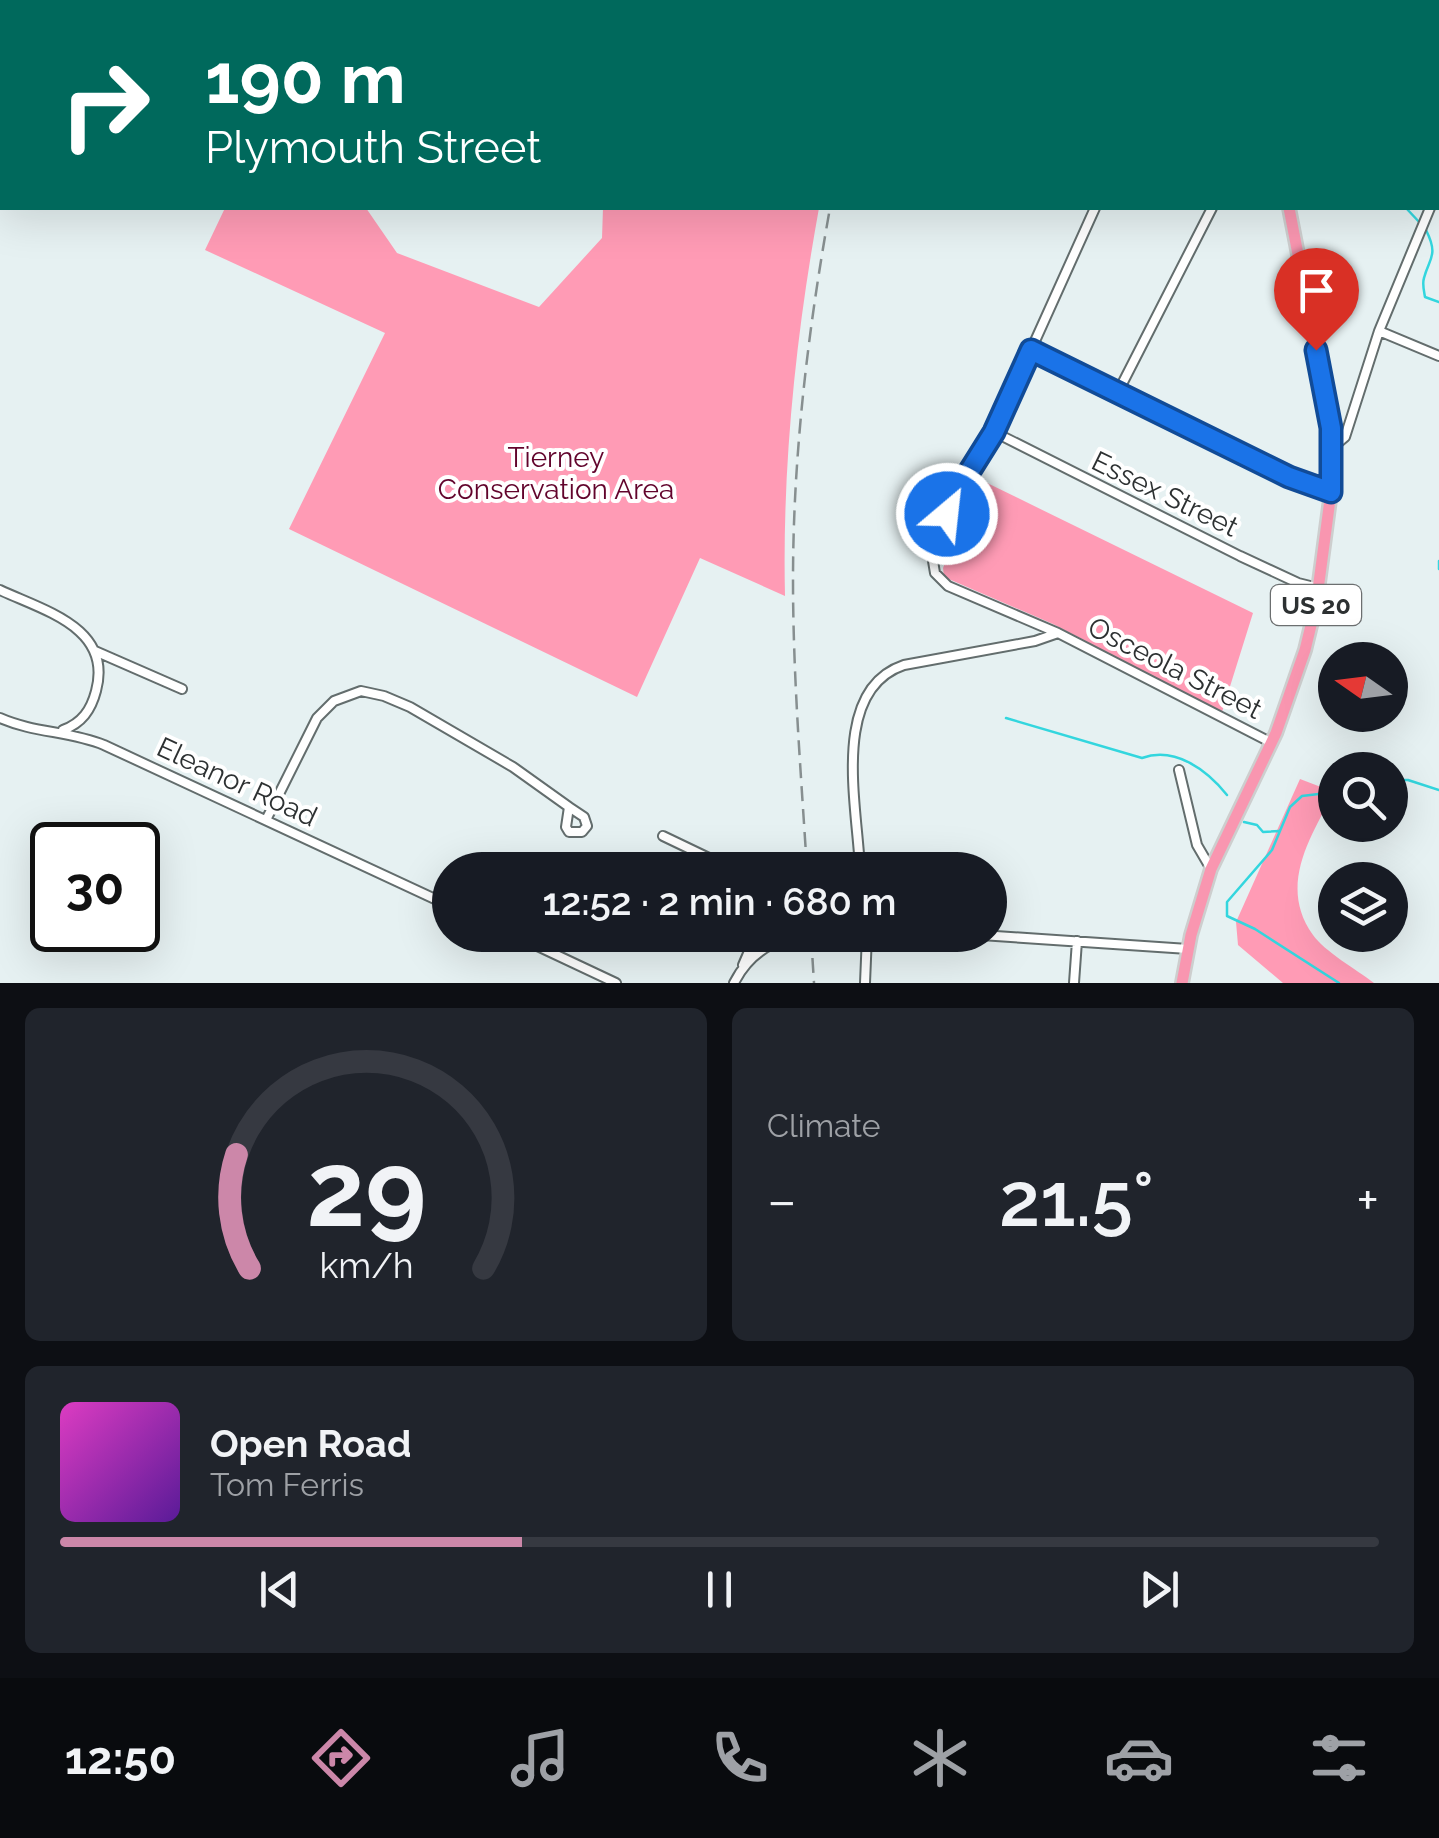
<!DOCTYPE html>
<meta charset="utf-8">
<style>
:root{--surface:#171b24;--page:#20242c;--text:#f1f3f6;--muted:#9ea1a6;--line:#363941;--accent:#cc87a9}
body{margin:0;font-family:Raleway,sans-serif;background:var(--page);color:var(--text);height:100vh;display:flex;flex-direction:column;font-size:38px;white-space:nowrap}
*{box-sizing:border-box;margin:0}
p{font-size:32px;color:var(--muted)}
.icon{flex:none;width:55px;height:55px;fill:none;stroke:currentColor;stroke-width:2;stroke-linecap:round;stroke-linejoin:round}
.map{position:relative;height:983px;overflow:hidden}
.details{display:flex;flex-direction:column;gap:25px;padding:25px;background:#0d0f14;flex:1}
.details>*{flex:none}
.top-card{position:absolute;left:0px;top:0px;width:1440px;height:210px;box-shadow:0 10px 40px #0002;background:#00695c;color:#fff;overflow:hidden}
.needle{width:65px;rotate:284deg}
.controls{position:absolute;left:1318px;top:642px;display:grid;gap:20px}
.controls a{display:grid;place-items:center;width:90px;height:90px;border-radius:50%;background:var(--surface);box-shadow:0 10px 40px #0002;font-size:50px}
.speed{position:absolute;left:30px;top:822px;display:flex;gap:20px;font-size:50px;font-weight:700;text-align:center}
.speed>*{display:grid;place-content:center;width:130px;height:130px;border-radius:50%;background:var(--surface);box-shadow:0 10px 40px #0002;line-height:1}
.speed .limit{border:5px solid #111;border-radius:15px;background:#fff;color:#111}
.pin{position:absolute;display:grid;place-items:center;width:85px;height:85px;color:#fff;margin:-102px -42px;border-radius:50% 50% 50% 0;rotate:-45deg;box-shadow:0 0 10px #0007}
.pin .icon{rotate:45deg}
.me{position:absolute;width:110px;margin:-55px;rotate:28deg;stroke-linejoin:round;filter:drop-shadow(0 0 8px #0008)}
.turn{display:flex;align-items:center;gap:35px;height:210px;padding:0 40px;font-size:45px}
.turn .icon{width:130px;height:130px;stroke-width:2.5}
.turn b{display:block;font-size:70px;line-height:85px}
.big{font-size:75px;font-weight:600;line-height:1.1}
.details .widget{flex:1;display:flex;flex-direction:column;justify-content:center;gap:15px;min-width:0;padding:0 35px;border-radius:15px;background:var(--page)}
.details .dial{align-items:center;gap:0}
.dial svg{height:260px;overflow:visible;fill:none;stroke:var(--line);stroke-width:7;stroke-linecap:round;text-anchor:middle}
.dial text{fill:var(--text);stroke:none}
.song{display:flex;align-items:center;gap:30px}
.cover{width:120px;height:120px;border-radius:15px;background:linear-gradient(135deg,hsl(310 70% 55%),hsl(270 70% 35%))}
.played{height:10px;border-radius:5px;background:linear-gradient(90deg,var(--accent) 35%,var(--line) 35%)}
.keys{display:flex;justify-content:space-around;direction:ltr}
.heat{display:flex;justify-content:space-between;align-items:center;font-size:55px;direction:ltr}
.details .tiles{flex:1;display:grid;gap:25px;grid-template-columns:1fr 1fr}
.widget:last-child{grid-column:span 2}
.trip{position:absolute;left:432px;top:852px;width:575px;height:100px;border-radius:50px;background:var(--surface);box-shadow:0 10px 40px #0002;font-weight:600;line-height:100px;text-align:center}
.dock{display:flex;height:160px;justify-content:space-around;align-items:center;background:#090b0e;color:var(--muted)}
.dock .icon{width:70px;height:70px}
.dock .on{color:var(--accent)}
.dock b{font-size:45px;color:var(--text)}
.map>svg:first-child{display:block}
.green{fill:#ff9bb5}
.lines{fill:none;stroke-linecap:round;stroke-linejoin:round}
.stream{stroke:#33d6de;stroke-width:2.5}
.minor-casing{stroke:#636d6d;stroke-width:12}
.highway-casing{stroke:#cdcece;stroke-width:16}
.minor{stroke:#fff;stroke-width:8}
.highway{stroke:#f996b0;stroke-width:11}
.rail{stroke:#878f90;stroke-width:2.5;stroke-dasharray:15 8;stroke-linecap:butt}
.minor-bridge-casing{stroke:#636d6d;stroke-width:12;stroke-linecap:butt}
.minor-bridge{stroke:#fff;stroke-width:8}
.route-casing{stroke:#114b97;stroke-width:25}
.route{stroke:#1a73e8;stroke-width:18}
.labels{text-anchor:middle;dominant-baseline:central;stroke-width:8;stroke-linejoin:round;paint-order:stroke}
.shield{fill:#fff;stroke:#6c6f70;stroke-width:2.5}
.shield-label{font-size:25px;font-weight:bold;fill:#2d3132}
.park-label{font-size:28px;fill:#62042c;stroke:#fff}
.street-label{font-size:28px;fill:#2d3132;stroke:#fff}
</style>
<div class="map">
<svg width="1439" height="983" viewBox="0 0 1439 983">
<rect width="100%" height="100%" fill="#e6f1f2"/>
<!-- green -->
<path class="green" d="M 225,208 L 366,208 L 397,253 L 539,307 L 602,238 L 603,208 L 819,208 C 796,334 782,467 785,596 L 700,558 L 637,697 L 289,529 L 385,333 L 205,250 Z
M 981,480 L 1253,613 L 1222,712 L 1053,624 L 944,577 L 943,568 Z
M 1300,779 L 1334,792 C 1310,838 1278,886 1313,935 C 1324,951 1357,970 1374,983 L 1283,983 L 1238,945 L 1236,922 Z"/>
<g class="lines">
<!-- stream -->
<path class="stream" d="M 1263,0 L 1263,2
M 1406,208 L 1421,224
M 1426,230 C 1439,256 1429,258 1424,278 C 1422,284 1424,291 1425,297 L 1439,302
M 1439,561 L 1439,569
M 1006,718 L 1142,758 C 1175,746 1207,770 1227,795
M 1390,780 L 1408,780 L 1439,790
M 1335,792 L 1302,796 L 1290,807 L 1272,850 L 1227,902 L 1227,916 L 1255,929 L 1339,983
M 1244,822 L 1257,825 L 1263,832 L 1279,831"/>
<!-- minor casing -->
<g class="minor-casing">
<path id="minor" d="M 275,0 L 280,2
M 506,0 L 512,2
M 740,0 L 745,2
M 82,2 L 83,0
M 435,2 L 436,0
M 616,2 L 617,0
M 1195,2 L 1196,0
M 0,147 L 2,148
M 0,185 L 2,179
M 1438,186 L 1439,181
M 1379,331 L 1439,356
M 1031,350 L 1289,477 L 1331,492
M 1118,392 L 1212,208
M 994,432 L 1240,556 L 1298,583 L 1318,588
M 1332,448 L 1345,437 L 1379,331 L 1430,208
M 0,590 C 45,611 113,628 96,691 C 91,710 82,723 63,730
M 1058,633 L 1272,743
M 95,651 L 182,689
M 0,718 C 34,733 70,731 104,745 L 450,906
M 1179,770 L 1197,845 L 1211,869
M 266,820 L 317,718 L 334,701 L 361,691 L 384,696 L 410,707 L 513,767 L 569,807 L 566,827 L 569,832 L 582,832 L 587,826 L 584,817 L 569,807
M 663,836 L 734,870
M 860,870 C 858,809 829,690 904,665 L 1035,641 L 1058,633 L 948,586 L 935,573 L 933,561 L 951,503 L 994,432 L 1095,208
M 514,935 L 616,983
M 981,935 L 1188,949
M 743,965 L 756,935
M 734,983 C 746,959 767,943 793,936
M 865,983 L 867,935
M 1074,983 L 1077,941"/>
</g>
<!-- highway casing -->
<g class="highway-casing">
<path id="highway" d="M 1247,0 L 1248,2
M 1182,983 L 1191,935 L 1211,869 L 1276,733 L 1305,650 L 1316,605 L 1331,492 L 1332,448 L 1326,398 L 1289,208"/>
</g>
<!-- minor -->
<use href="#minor" class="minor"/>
<!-- highway -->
<use href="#highway" class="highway"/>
<!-- rail -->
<path class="rail" d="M 881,2 L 882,0
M 807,870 C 801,773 793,677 793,580 C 793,455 808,330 830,208
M 811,935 L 814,983"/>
<!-- minor-bridge casing -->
<g class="minor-bridge-casing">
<path id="minor-bridge" d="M 793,936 L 811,935"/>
</g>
<!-- minor-bridge -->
<use href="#minor-bridge" class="minor-bridge"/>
</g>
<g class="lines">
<!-- route casing -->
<g class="route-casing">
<path id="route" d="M 947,514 L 959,488 L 994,432 L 1031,350 L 1289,477 L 1331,492 L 1331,428 L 1316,350"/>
</g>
<!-- route -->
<use href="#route" class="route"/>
</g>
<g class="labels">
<!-- shield labels -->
<rect class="shield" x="1271" y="585" width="90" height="40" rx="8"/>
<g class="shield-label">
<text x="1316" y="605">US 20</text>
</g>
<!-- park labels -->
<g class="park-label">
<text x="556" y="457">Tierney<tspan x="556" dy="32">Conservation Area</tspan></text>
</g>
<!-- street labels -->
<g class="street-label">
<text transform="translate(1165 494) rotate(26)">Essex Street</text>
<text transform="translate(1175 668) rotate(27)">Osceola Street</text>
<text transform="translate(237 782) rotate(25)">Eleanor Road</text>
</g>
</g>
</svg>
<div class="controls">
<a><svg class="needle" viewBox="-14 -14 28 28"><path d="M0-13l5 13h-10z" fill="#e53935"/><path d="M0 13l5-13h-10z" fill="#9ea1a6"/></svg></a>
<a><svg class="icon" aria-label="search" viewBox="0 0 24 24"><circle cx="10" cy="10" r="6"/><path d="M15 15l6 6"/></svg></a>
<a><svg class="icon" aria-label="layers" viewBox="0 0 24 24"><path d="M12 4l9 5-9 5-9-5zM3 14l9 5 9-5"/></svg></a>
</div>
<div class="speed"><div class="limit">30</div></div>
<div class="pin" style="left:1316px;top:350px;background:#d93025"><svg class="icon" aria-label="arrive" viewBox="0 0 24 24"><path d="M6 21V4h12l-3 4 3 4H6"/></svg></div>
<svg class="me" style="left:947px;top:514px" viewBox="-20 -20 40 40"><circle r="17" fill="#1a73e8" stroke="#fff" stroke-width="3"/><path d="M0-11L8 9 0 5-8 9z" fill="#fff"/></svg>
<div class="trip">12:52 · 2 min · 680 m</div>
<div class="top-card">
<div class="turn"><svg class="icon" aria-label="right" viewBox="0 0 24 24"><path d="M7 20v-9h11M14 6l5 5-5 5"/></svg><div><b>190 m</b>Plymouth Street</div></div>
</div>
</div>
<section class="details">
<div class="tiles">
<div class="widget dial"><svg viewBox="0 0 100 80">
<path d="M14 69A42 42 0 1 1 86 69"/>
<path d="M14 69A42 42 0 0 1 10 34" stroke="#cc87a9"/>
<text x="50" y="56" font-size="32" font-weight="700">29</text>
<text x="50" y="72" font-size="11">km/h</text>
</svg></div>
<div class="widget"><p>Climate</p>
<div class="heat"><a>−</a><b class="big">21.5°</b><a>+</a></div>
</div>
<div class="widget">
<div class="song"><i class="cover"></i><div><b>Open Road</b><p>Tom Ferris</p></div></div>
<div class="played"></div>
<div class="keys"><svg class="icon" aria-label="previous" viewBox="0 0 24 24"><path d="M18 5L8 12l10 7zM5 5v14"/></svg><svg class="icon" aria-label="pause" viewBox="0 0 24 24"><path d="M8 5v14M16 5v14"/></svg><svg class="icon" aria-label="next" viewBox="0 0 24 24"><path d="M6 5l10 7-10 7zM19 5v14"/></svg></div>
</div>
</div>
</section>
<nav class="dock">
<b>12:50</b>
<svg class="icon on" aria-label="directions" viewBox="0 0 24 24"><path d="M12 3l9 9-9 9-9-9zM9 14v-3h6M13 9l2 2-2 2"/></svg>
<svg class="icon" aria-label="music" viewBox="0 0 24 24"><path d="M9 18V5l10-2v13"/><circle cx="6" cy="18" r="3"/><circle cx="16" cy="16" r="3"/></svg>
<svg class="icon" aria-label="phone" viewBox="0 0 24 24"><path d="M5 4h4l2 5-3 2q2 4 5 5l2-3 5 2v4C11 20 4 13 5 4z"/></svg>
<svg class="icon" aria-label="climate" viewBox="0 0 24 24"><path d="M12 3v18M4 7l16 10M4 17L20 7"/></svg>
<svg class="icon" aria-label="car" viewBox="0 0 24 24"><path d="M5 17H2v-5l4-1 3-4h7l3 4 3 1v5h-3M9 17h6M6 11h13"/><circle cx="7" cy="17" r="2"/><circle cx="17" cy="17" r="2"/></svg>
<svg class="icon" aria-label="filters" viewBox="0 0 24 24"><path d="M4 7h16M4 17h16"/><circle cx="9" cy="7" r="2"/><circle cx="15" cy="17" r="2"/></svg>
</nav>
